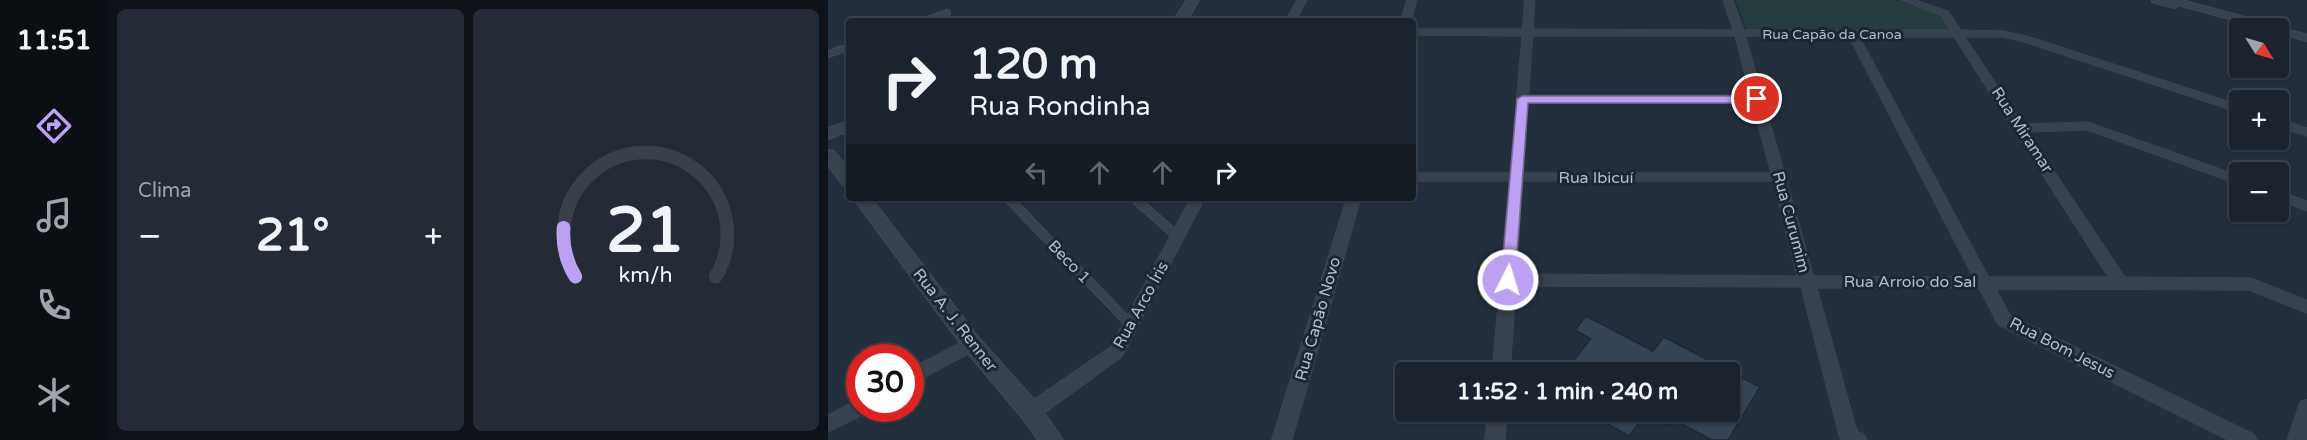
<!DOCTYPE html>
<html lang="pt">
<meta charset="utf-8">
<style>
:root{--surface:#1b232e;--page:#242b36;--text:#f1f3f6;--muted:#a0a4aa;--line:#39404a;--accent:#bca0f2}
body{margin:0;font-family:"Varela Round",sans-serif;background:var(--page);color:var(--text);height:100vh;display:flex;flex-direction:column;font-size:22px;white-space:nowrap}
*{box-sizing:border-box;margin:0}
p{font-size:20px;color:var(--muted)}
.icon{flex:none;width:33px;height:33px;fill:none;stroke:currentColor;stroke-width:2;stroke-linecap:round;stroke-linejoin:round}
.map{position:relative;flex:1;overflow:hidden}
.side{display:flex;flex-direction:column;gap:9px;padding:9px;background:#0f1319;width:720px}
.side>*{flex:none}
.top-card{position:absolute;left:18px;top:18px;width:570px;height:183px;border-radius:6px;box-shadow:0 2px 4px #0004,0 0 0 2px var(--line);background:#1b232e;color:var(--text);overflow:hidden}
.needle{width:39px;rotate:127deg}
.fabs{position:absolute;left:1401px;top:18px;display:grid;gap:12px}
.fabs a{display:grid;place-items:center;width:60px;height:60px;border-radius:6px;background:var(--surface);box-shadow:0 2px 4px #0004,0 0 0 2px var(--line);font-size:30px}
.speed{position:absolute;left:18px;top:344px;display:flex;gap:12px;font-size:30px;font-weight:700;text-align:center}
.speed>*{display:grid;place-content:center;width:78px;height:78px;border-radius:50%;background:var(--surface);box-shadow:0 2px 4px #0004,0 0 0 2px var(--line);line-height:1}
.speed .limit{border:9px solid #d22;background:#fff;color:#111}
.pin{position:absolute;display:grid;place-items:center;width:51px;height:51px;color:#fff;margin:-26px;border:3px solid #fff;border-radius:50%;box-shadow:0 2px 6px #0007}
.me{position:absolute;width:66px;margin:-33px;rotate:5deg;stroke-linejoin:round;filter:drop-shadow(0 0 4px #0008)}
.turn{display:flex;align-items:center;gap:21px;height:126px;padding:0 24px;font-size:27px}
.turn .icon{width:78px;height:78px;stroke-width:2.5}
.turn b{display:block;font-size:42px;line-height:51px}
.lanes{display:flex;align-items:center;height:57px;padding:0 24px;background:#0003;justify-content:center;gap:30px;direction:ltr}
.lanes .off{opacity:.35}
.big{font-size:45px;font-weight:700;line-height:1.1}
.side .card{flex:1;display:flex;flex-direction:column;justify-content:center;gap:9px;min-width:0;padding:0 21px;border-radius:9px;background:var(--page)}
.side .dial{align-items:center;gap:0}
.dial svg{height:156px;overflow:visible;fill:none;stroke:var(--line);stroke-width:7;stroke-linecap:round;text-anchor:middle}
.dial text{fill:var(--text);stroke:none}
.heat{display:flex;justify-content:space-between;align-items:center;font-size:33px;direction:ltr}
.side .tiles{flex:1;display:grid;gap:9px;grid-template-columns:repeat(2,1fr)}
.trip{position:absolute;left:567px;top:362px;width:345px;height:60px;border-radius:6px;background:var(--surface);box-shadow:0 2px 4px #0004,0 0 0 2px var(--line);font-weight:700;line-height:60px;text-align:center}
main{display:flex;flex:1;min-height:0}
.menu{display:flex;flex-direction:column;width:108px;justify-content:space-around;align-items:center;background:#0b0e12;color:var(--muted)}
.menu .icon{width:42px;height:42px}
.menu .selected{color:var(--accent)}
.menu b{font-size:27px;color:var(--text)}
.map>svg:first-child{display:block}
.green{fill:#263c3f}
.building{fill:#364354;stroke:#1f2835;stroke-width:1.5}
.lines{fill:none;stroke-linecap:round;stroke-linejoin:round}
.service-far1-casing{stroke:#414a57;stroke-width:8}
.service-casing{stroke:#414a57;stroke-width:10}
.minor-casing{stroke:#414a57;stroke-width:1}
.tertiary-casing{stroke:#414a57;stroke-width:2}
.service-far1{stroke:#38414e;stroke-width:6}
.service{stroke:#38414e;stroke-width:8}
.minor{fill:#38414e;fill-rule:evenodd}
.tertiary{fill:#38414e;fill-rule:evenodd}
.route{fill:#bca0f2;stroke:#7a689d;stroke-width:1.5}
.labels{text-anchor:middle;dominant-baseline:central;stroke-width:6;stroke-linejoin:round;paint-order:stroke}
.far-street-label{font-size:14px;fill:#b4bcc9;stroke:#1d2633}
.street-label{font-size:16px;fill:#b4bcc9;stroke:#1d2633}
</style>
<main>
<nav class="menu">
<b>11:51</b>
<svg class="icon selected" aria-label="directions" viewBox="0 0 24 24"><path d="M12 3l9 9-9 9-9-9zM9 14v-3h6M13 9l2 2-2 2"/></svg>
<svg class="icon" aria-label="music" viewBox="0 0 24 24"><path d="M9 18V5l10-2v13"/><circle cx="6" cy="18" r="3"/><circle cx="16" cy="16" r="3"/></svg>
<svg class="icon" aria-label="phone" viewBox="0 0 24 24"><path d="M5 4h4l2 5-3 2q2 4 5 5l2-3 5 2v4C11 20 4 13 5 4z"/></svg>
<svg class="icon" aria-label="climate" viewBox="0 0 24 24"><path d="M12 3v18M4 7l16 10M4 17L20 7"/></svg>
</nav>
<section class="side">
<div class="tiles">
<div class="card"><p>Clima</p>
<div class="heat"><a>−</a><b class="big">21°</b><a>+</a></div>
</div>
<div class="card dial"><svg viewBox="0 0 100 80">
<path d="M14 69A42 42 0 1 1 86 69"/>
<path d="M14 69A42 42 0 0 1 8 44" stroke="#bca0f2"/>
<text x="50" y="56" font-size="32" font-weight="700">21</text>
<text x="50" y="72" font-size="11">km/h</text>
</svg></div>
</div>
</section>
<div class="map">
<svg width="1479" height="440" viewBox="0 0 1479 440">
<rect width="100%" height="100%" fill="#242f3e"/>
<!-- green -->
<path class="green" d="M 908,0 L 1067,0 L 1110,14 L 1122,31 L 919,30 Z"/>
<!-- building -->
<path class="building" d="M 758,316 L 825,351 L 836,337 L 932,387 L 900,440 L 884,440 L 846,420 L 842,425 L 819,413 L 801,436 L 778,423 L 788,411 L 902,411 L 902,372 L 762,372 L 744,362 L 763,339 L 747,330 Z"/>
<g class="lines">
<!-- service-far1 casing -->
<g class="service-far1-casing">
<path id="service-far1" d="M 1327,0 L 1346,5
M 1342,0 L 1446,28
M 97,21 L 119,13
M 1450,30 L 1479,38
M 0,54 L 21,47"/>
</g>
<!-- service casing -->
<g class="service-casing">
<path id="service" d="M 180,198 L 303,325
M 306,198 L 350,237"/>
</g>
<!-- minor casing -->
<g class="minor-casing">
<path id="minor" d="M 469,0 L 479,0 L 468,21 L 458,21 Z
M 579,0 L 589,0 L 583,21 L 573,21 Z
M 697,0 L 707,0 L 705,29 L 905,30 L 895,0 L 905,0 L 916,30 L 1122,30 L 1112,15 L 1072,0 L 1087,0 L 1120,11 L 1133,30 L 1174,31 L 1199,36 L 1412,105 L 1412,113 L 1193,41 L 1174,37 L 1137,37 L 1195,124 L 1260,122 L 1412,176 L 1412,185 L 1259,130 L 1200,132 L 1297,277 L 1422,278 L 1479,300 L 1479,313 L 1420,290 L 1168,289 L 1182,315 L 1426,434 L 1429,440 L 1400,440 L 1170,325 L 1151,288 L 989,288 L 1029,431 L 1036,434 L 1039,440 L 1013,440 L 1011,436 L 973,287 L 688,286 L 682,372 L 664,372 L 681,181 L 585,181 L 585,173 L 682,173 L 694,36 L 585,35 L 585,29 L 694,29 ZM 705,36 L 907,36 L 922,95 L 701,95 ZM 918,36 L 1021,37 L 1145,277 L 986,276 ZM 1032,37 L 1126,37 L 1280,277 L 1161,277 ZM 700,103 L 924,103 L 943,173 L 696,173 ZM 695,181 L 945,181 L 969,276 L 689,274 Z
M 1450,118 L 1479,128 L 1479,136 L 1450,127 Z
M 1450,190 L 1479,201 L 1479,211 L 1450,200 Z
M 363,198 L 377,198 L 294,357 L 210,418 L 203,420 L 196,418 L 194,412 L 196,406 L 282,347 Z
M 519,198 L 533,198 L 464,440 L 444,440 Z
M 144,337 L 150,339 L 153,344 L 150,349 L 82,385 L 82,369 Z
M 32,399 L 32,408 L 41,408 L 39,413 L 0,432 L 0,415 Z
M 1479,400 L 1479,440 L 1459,440 L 1472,402 Z
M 661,411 L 679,411 L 677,440 L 657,440 Z"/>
</g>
<!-- tertiary casing -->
<g class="tertiary-casing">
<path id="tertiary" d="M 359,0 L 371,0 L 359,21 L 345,21 Z
M 21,121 L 21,131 L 0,139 L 0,128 Z
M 0,150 L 6,151 L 21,170 L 21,186 L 15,185 L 0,166 Z
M 25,198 L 43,198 L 151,338 L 211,405 L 235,440 L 210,440 L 195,419 L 137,350 Z"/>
</g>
<!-- service-far1 -->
<use href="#service-far1" class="service-far1"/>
<!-- service -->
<use href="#service" class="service"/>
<!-- minor -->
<use href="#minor" class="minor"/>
<!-- tertiary -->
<use href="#tertiary" class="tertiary"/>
</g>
<!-- route -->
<path class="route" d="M 694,96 L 929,96 L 935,99 L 929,103 L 700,103 L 687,280 L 680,285 L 673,280 L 689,99 Z"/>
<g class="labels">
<!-- far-street labels -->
<g class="far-street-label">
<text x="1004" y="34">Rua Capão da Canoa</text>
</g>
<!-- street labels -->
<g class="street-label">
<text transform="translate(1194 130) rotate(57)">Rua Miramar</text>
<text x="768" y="178">Rua Ibicuí</text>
<text transform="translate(963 222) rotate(75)">Rua Curumim</text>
<text transform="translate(241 262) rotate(46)">Beco 1</text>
<text x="1082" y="282">Rua Arroio do Sal</text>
<text transform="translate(313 305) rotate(-61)">Rua Arco Íris</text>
<text transform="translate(490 319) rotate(-74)">Rua Capão Novo</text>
<text transform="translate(127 320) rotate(52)">Rua A. J. Renner</text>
<text transform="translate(1234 348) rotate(27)">Rua Bom Jesus</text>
</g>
</g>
</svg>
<div class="fabs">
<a><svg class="needle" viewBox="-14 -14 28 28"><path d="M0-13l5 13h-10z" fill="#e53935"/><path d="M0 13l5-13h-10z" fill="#a0a4aa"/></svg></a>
<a>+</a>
<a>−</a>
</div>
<div class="speed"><div class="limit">30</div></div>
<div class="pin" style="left:929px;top:99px;background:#d93025"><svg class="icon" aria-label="arrive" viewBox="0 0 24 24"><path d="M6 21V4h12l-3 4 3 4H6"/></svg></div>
<svg class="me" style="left:680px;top:280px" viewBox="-20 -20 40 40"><circle r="17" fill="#bca0f2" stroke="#fff" stroke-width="3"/><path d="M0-11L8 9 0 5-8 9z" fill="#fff"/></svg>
<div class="trip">11:52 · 1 min · 240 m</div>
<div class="top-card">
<div class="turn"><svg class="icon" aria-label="right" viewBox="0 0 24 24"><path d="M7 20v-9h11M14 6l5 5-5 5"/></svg><div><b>120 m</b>Rua Rondinha</div></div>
<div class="lanes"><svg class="icon off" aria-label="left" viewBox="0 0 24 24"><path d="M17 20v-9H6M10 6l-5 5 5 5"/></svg><svg class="icon off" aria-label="ahead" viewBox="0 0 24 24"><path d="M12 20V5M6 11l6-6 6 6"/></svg><svg class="icon off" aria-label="ahead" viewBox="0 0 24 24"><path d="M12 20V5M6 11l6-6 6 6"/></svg><svg class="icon" aria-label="right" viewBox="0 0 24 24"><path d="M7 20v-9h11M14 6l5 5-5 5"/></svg></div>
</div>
</div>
</main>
